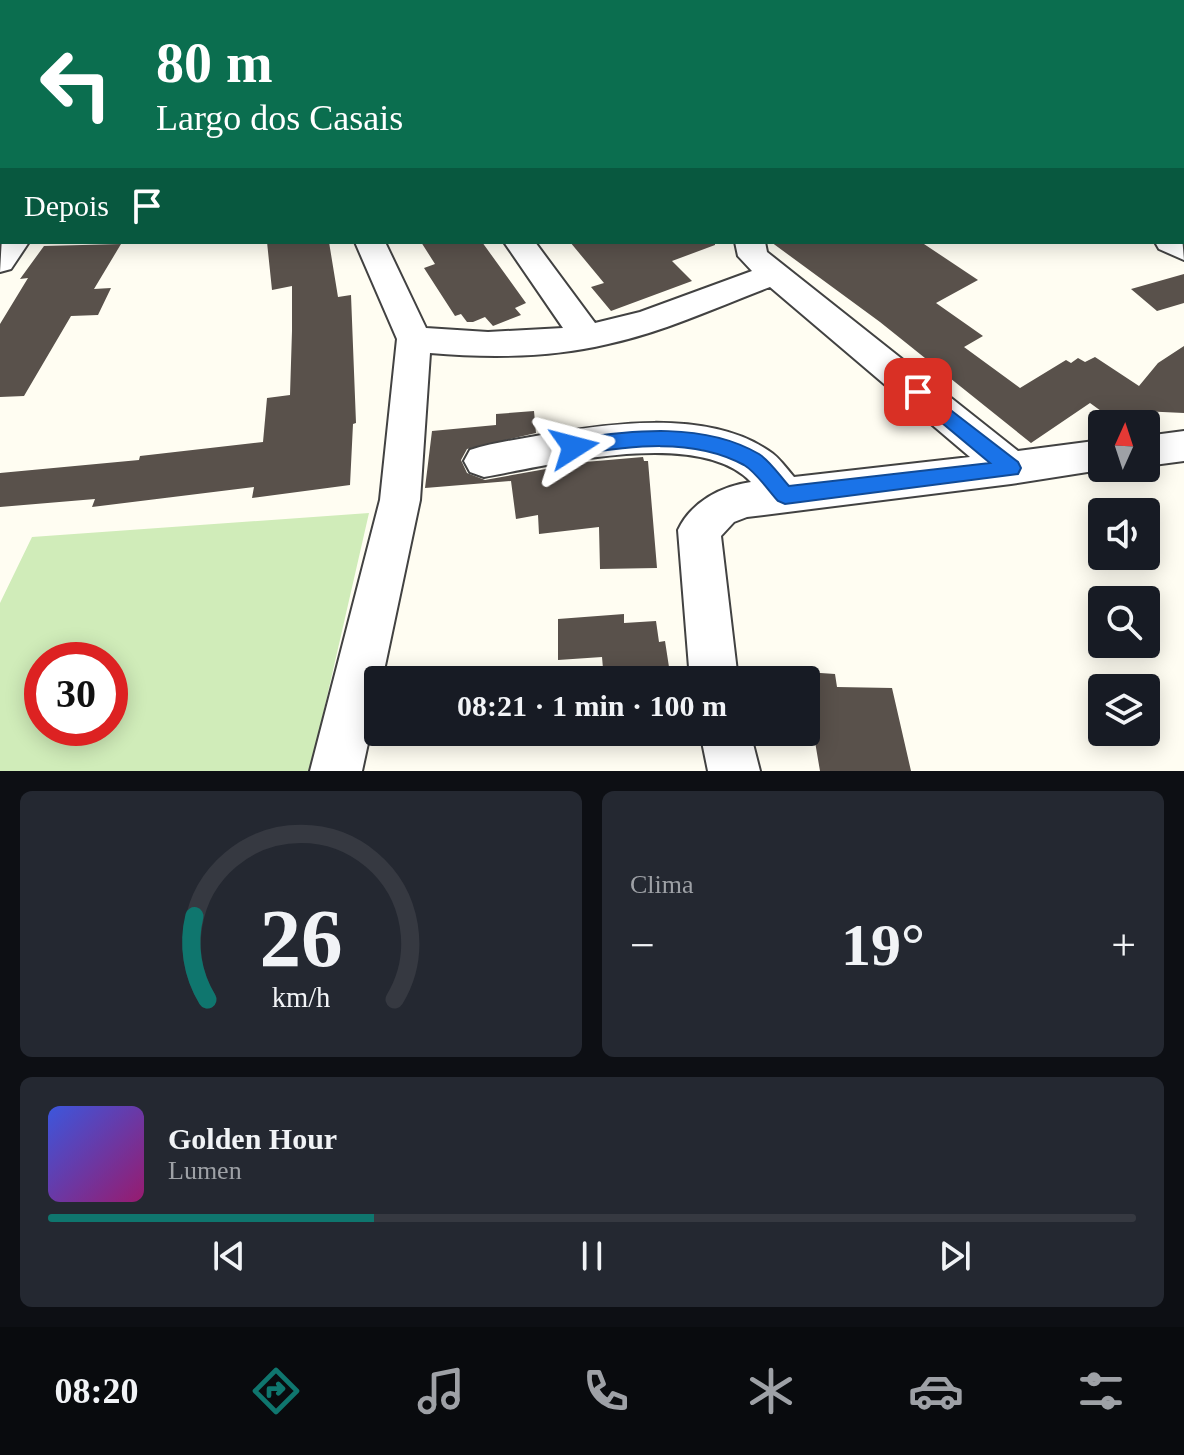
<!DOCTYPE html>
<html lang="pt">
<meta charset="utf-8">
<style>
:root{--surface:#171b24;--page:#242831;--text:#f1f3f6;--muted:#9ea1a6;--line:#363941;--accent:#0f766e}
body{margin:0;font-family:Georgia,serif;background:var(--page);color:var(--text);height:100vh;display:flex;flex-direction:column;font-size:30px;white-space:nowrap}
*{box-sizing:border-box;margin:0}
p{font-size:26px;color:var(--muted)}
.icon{flex:none;width:44px;height:44px;fill:none;stroke:currentColor;stroke-width:2;stroke-linecap:round;stroke-linejoin:round}
.map{position:relative;height:771px;overflow:hidden}
.sheet{display:flex;flex-direction:column;gap:20px;padding:20px;background:#0d0f14;flex:1}
.sheet>*{flex:none}
.banner{position:absolute;left:0px;top:0px;width:1184px;height:244px;box-shadow:0 4px 20px #0003;background:#0b6e4f;color:#fff;overflow:hidden}
.needle{width:52px;rotate:3deg}
.controls{position:absolute;left:1088px;top:410px;display:grid;gap:16px}
.controls a{display:grid;place-items:center;width:72px;height:72px;border-radius:8px;background:var(--surface);box-shadow:0 4px 20px #0003;font-size:40px}
.speed{position:absolute;left:24px;top:642px;display:flex;gap:16px;font-size:40px;font-weight:700;text-align:center}
.speed>*{display:grid;place-content:center;width:104px;height:104px;border-radius:50%;background:var(--surface);box-shadow:0 4px 20px #0003;line-height:1}
.speed .limit{border:12px solid #d22;background:#fff;color:#111}
.pin{position:absolute;display:grid;place-items:center;width:68px;height:68px;color:#fff;margin:-34px;border-radius:16px;box-shadow:0 4px 12px #0006}
.me{position:absolute;width:88px;margin:-44px;rotate:81deg;stroke-linejoin:round;filter:drop-shadow(0 0 6px #0008)}
.turn{display:flex;align-items:center;gap:28px;height:168px;padding:0 24px;font-size:36px}
.turn .icon{width:104px;height:104px;stroke-width:2.5}
.turn b{display:block;font-size:56px;line-height:68px}
.then{display:flex;align-items:center;height:76px;padding:0 24px;background:#0003;gap:16px;font-size:30px}
.big{font-size:60px;font-weight:800;line-height:1.1}
.sheet .widget{flex:1;display:flex;flex-direction:column;justify-content:center;gap:12px;min-width:0;padding:0 28px;border-radius:12px;background:var(--page)}
.sheet .dial{align-items:center;gap:0}
.dial svg{height:208px;overflow:visible;fill:none;stroke:var(--line);stroke-width:7;stroke-linecap:round;text-anchor:middle}
.dial text{fill:var(--text);stroke:none}
.song{display:flex;align-items:center;gap:24px}
.cover{width:96px;height:96px;border-radius:12px;background:linear-gradient(135deg,hsl(230 70% 55%),hsl(320 70% 35%))}
.played{height:8px;border-radius:4px;background:linear-gradient(90deg,var(--accent) 30%,var(--line) 30%)}
.keys{display:flex;justify-content:space-around;direction:ltr}
.heat{display:flex;justify-content:space-between;align-items:center;font-size:44px;direction:ltr}
.sheet .tiles{flex:1;display:grid;gap:20px;grid-template-columns:1fr 1fr}
.widget:last-child{grid-column:span 2}
.trip{position:absolute;left:364px;top:666px;width:456px;height:80px;border-radius:8px;background:var(--surface);box-shadow:0 4px 20px #0003;font-weight:800;line-height:80px;text-align:center}
.tabs{display:flex;height:128px;justify-content:space-around;align-items:center;background:#090b0e;color:var(--muted)}
.tabs .icon{width:56px;height:56px}
.tabs .active{color:var(--accent)}
.tabs b{font-size:36px;color:var(--text)}
.map>svg:first-child{display:block}
.green{fill:#d0ecb9;fill-rule:evenodd}
.building{fill:#59514b}
.lines{fill:none;stroke-linecap:round;stroke-linejoin:round}
.minor-casing{stroke:#424242;stroke-width:4}
.tertiary-casing{stroke:#424242;stroke-width:4}
.minor{fill:#fff;fill-rule:evenodd}
.tertiary{fill:#fff;fill-rule:evenodd}
.route{fill:#1a73e8;stroke:#114b97;stroke-width:2}
</style>
<div class="map">
<svg width="1184" height="771" viewBox="0 0 1184 771">
<rect width="100%" height="100%" fill="#fffdf2"/>
<!-- green -->
<path class="green" d="M 369,513 L 310,771 L 0,771 L 0,603 L 32,537 ZM 42,660 L 110,660 L 110,728 L 42,728 Z"/>
<!-- building -->
<path class="building" d="M 267,242 L 329,242 L 338,297 L 351,295 L 356,423 L 353,424 L 350,485 L 252,498 L 254,487 L 92,507 L 95,499 L 0,507 L 0,473 L 139,460 L 140,456 L 263,442 L 267,398 L 290,395 L 292,331 L 292,286 L 272,290 Z
M 421,242 L 482,242 L 526,303 L 515,308 L 521,315 L 493,326 L 485,317 L 473,322 L 467,322 L 461,314 L 455,316 L 424,268 L 435,264 Z
M 570,242 L 715,242 L 715,245 L 672,261 L 692,281 L 611,311 L 591,287 L 604,283 Z
M 771,242 L 921,242 L 978,280 L 936,303 L 983,336 L 964,347 L 1020,388 L 1066,360 L 1071,363 L 1078,358 L 1085,362 L 1095,357 L 1139,386 L 1158,363 L 1184,346 L 1184,413 L 1141,411 L 1119,424 L 1090,403 L 1031,443 L 880,322 Z
M 121,244 L 94,289 L 111,288 L 98,315 L 71,316 L 24,396 L 0,397 L 0,324 L 28,278 L 20,279 L 44,246 Z
M 1184,274 L 1184,303 L 1157,311 L 1131,289 Z
M 534,411 L 536,433 L 467,449 L 461,460 L 467,473 L 485,480 L 585,462 L 643,457 L 644,461 L 648,461 L 657,568 L 600,569 L 599,527 L 539,534 L 538,515 L 516,519 L 511,481 L 425,488 L 432,431 L 496,425 L 496,414 Z
M 624,614 L 624,623 L 656,621 L 659,642 L 665,641 L 671,680 L 604,680 L 602,657 L 558,660 L 558,619 Z
M 806,672 L 835,674 L 837,687 L 892,688 L 911,771 L 820,771 L 812,724 L 806,724 Z"/>
<g class="lines">
<!-- minor casing -->
<g class="minor-casing">
<path id="minor" d="M 79,0 L 103,0 L 78,2 Z
M 259,0 L 283,0 L 284,2 L 260,2 Z
M 321,0 L 345,0 L 320,2 Z
M 703,0 L 732,0 L 702,2 Z
M 743,0 L 765,0 L 766,2 L 744,2 Z
M 981,0 L 1008,0 L 980,2 Z
M 2,35 L 2,49 L 0,50 L 0,36 Z
M 1182,119 L 1184,119 L 1184,135 L 1182,135 Z
M 1182,236 L 1184,260 L 1159,249 L 1155,242 L 1182,242 Z
M 2,237 L 2,242 L 29,242 L 11,269 L 0,272 Z
M 355,242 L 385,242 L 426,328 L 488,332 L 563,328 L 504,242 L 535,242 L 595,323 L 640,312 L 752,271 L 738,256 L 735,242 L 765,242 L 767,252 L 1018,451 L 1102,440 L 1102,468 L 1113,468 L 1011,484 L 747,517 L 734,522 L 721,536 L 738,680 L 690,680 L 678,530 C 691,502 721,486 751,482 C 699,427 551,465 484,477 L 470,472 L 464,461 L 470,450 C 491,443 514,440 536,436 C 605,424 706,408 769,451 C 779,457 786,468 794,477 L 970,457 L 770,287 C 717,307 664,332 608,344 C 550,358 489,358 430,353 L 420,500 L 382,680 L 378,680 L 378,697 L 362,771 L 310,771 L 380,500 L 397,339 Z
M 1184,431 L 1184,461 L 1146,466 L 1146,436 Z
M 700,732 L 750,732 L 760,771 L 708,771 Z"/>
</g>
<!-- tertiary casing -->
<g class="tertiary-casing">
<path id="tertiary" d="M 882,0 L 909,0 L 910,2 L 883,2 Z
M 1182,137 L 1184,138 L 1184,158 L 1182,157 Z"/>
</g>
<!-- minor -->
<use href="#minor" class="minor"/>
<!-- tertiary -->
<use href="#tertiary" class="tertiary"/>
</g>
<!-- route -->
<path class="route" d="M 918,385 L 1018,462 L 1021,468 L 1018,474 L 785,504 L 778,501 C 768,490 756,472 744,465 C 693,437 629,446 574,455 L 567,452 L 564,447 L 567,441 L 574,439 C 633,430 704,422 759,454 C 770,461 780,476 789,486 L 990,463 L 911,397 L 908,392 Z"/>
</svg>
<div class="controls">
<a><svg class="needle" viewBox="-14 -14 28 28"><path d="M0-13l5 13h-10z" fill="#e53935"/><path d="M0 13l5-13h-10z" fill="#9ea1a6"/></svg></a>
<a><svg class="icon" aria-label="sound" viewBox="0 0 24 24"><path d="M4 9h4l5-4v14l-5-4H4zM17 9q2 3 0 6"/></svg></a>
<a><svg class="icon" aria-label="search" viewBox="0 0 24 24"><circle cx="10" cy="10" r="6"/><path d="M15 15l6 6"/></svg></a>
<a><svg class="icon" aria-label="layers" viewBox="0 0 24 24"><path d="M12 4l9 5-9 5-9-5zM3 14l9 5 9-5"/></svg></a>
</div>
<div class="speed"><div class="limit">30</div></div>
<div class="pin" style="left:918px;top:392px;background:#d93025"><svg class="icon" aria-label="arrive" viewBox="0 0 24 24"><path d="M6 21V4h12l-3 4 3 4H6"/></svg></div>
<svg class="me" style="left:574px;top:447px" viewBox="-20 -20 40 40"><path d="M0-17L14 15 0 8-14 15z" fill="#1a73e8" stroke="#fff" stroke-width="4"/></svg>
<div class="trip">08:21 · 1 min · 100 m</div>
<div class="banner">
<div class="turn"><svg class="icon" aria-label="left" viewBox="0 0 24 24"><path d="M17 20v-9H6M10 6l-5 5 5 5"/></svg><div><b>80 m</b>Largo dos Casais</div></div>
<div class="then">Depois<svg class="icon" aria-label="arrive" viewBox="0 0 24 24"><path d="M6 21V4h12l-3 4 3 4H6"/></svg></div>
</div>
</div>
<section class="sheet">
<div class="tiles">
<div class="widget dial"><svg viewBox="0 0 100 80">
<path d="M14 69A42 42 0 1 1 86 69"/>
<path d="M14 69A42 42 0 0 1 9 37" stroke="#0f766e"/>
<text x="50" y="56" font-size="32" font-weight="700">26</text>
<text x="50" y="72" font-size="11">km/h</text>
</svg></div>
<div class="widget"><p>Clima</p>
<div class="heat"><a>−</a><b class="big">19°</b><a>+</a></div>
</div>
<div class="widget">
<div class="song"><i class="cover"></i><div><b>Golden Hour</b><p>Lumen</p></div></div>
<div class="played"></div>
<div class="keys"><svg class="icon" aria-label="previous" viewBox="0 0 24 24"><path d="M18 5L8 12l10 7zM5 5v14"/></svg><svg class="icon" aria-label="pause" viewBox="0 0 24 24"><path d="M8 5v14M16 5v14"/></svg><svg class="icon" aria-label="next" viewBox="0 0 24 24"><path d="M6 5l10 7-10 7zM19 5v14"/></svg></div>
</div>
</div>
</section>
<nav class="tabs">
<b>08:20</b>
<svg class="icon active" aria-label="directions" viewBox="0 0 24 24"><path d="M12 3l9 9-9 9-9-9zM9 14v-3h6M13 9l2 2-2 2"/></svg>
<svg class="icon" aria-label="music" viewBox="0 0 24 24"><path d="M9 18V5l10-2v13"/><circle cx="6" cy="18" r="3"/><circle cx="16" cy="16" r="3"/></svg>
<svg class="icon" aria-label="phone" viewBox="0 0 24 24"><path d="M5 4h4l2 5-3 2q2 4 5 5l2-3 5 2v4C11 20 4 13 5 4z"/></svg>
<svg class="icon" aria-label="climate" viewBox="0 0 24 24"><path d="M12 3v18M4 7l16 10M4 17L20 7"/></svg>
<svg class="icon" aria-label="car" viewBox="0 0 24 24"><path d="M5 17H2v-5l4-1 3-4h7l3 4 3 1v5h-3M9 17h6M6 11h13"/><circle cx="7" cy="17" r="2"/><circle cx="17" cy="17" r="2"/></svg>
<svg class="icon" aria-label="filters" viewBox="0 0 24 24"><path d="M4 7h16M4 17h16"/><circle cx="9" cy="7" r="2"/><circle cx="15" cy="17" r="2"/></svg>
</nav>
